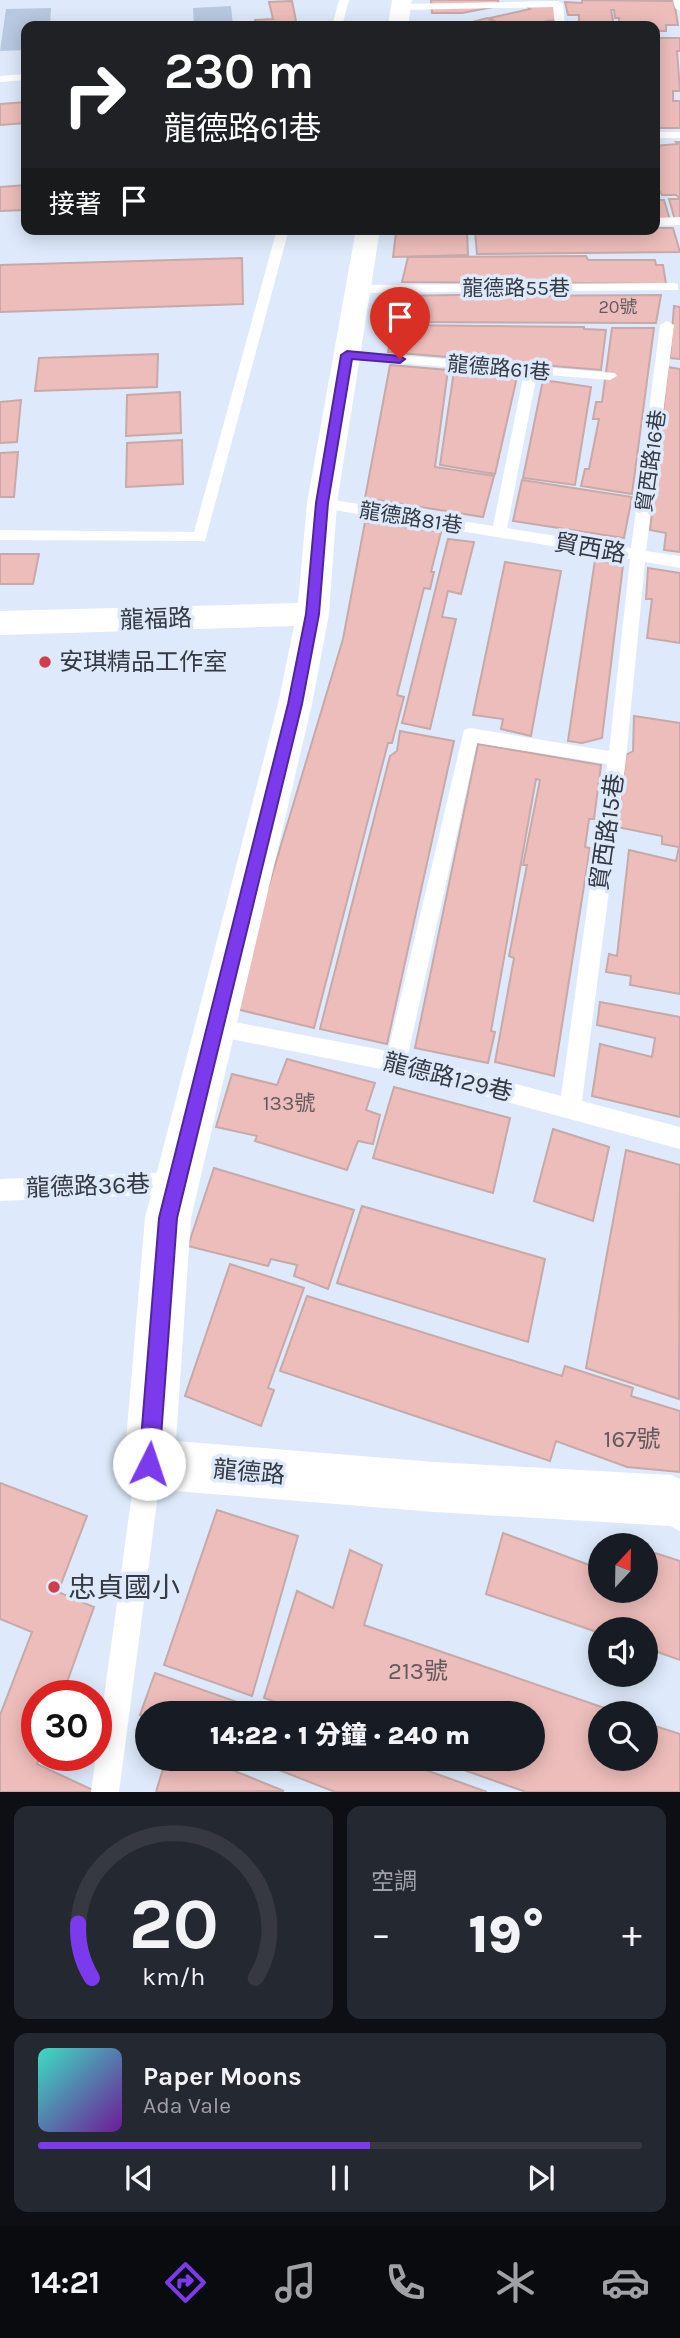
<!DOCTYPE html>
<html lang="zh-TW">
<meta charset="utf-8">
<style>
:root{--surface:#171b24;--page:#242831;--text:#f1f3f6;--muted:#9ea1a6;--line:#363941;--accent:#7c3aed}
body{margin:0;font-family:Karla,"Noto Sans TC",sans-serif;background:var(--page);color:var(--text);height:100vh;display:flex;flex-direction:column;font-size:26px;white-space:nowrap}
*{box-sizing:border-box;margin:0}
p{font-size:23px;color:var(--muted)}
.icon{flex:none;width:38px;height:38px;fill:none;stroke:currentColor;stroke-width:2;stroke-linecap:round;stroke-linejoin:round}
.map{position:relative;height:1792px;overflow:hidden}
.sheet{display:flex;flex-direction:column;gap:14px;padding:14px;background:#0d0f14;flex:1}
.sheet>*{flex:none}
.hud{position:absolute;left:21px;top:21px;width:639px;height:214px;border-radius:14px;box-shadow:0 4px 18px #0003;background:#202124;color:#fff;overflow:hidden}
.needle{width:46px;rotate:22deg}
.fabs{position:absolute;left:588px;top:1533px;display:grid;gap:14px}
.fabs a{display:grid;place-items:center;width:70px;height:70px;border-radius:50%;background:var(--surface);box-shadow:0 4px 18px #0003;font-size:35px}
.speed{position:absolute;left:21px;top:1680px;display:flex;gap:14px;font-size:35px;font-weight:700;text-align:center}
.speed>*{display:grid;place-content:center;width:91px;height:91px;border-radius:50%;background:var(--surface);box-shadow:0 4px 18px #0003;line-height:1}
.speed .limit{border:10px solid #d22;background:#fff;color:#111}
.pin{position:absolute;display:grid;place-items:center;width:60px;height:60px;color:#fff;margin:-72px -30px;border-radius:50% 50% 50% 0;rotate:-45deg;box-shadow:0 0 7px #0007}
.pin .icon{rotate:45deg}
.me{position:absolute;width:77px;margin:-38px;rotate:4deg;stroke-linejoin:round;filter:drop-shadow(0 0 5px #0008)}
.turn{display:flex;align-items:center;gap:24px;height:147px;padding:0 28px;font-size:32px}
.turn .icon{width:91px;height:91px;stroke-width:2.5}
.turn b{display:block;font-size:49px;line-height:60px}
.then{display:flex;align-items:center;height:66px;padding:0 28px;background:#0003;gap:14px;font-size:26px}
.big{font-size:52px;font-weight:800;line-height:1.1}
.sheet .tile{flex:1;display:flex;flex-direction:column;justify-content:center;gap:10px;min-width:0;padding:0 24px;border-radius:14px;background:var(--page)}
.sheet .dial{align-items:center;gap:0}
.dial svg{height:182px;overflow:visible;fill:none;stroke:var(--line);stroke-width:7;stroke-linecap:round;text-anchor:middle}
.dial text{fill:var(--text);stroke:none}
.song{display:flex;align-items:center;gap:21px}
.cover{width:84px;height:84px;border-radius:10px;background:linear-gradient(135deg,hsl(170 70% 55%),hsl(280 70% 35%))}
.played{height:7px;border-radius:4px;background:linear-gradient(90deg,var(--accent) 55%,var(--line) 55%)}
.keys{display:flex;justify-content:space-around;direction:ltr}
.heat{display:flex;justify-content:space-between;align-items:center;font-size:38px;direction:ltr}
.sheet .tiles{flex:1;display:grid;gap:14px;grid-template-columns:1fr 1fr}
.tile:last-child{grid-column:span 2}
.trip{position:absolute;left:135px;top:1701px;width:410px;height:70px;border-radius:35px;background:var(--surface);box-shadow:0 4px 18px #0003;font-weight:800;line-height:70px;text-align:center}
.tab-bar{display:flex;height:112px;justify-content:space-around;align-items:center;background:#090b0e;color:var(--muted)}
.tab-bar .icon{width:49px;height:49px}
.tab-bar .selected{color:var(--accent)}
.tab-bar b{font-size:32px;color:var(--text)}
.map>svg:first-child{display:block}
.green{fill:#b8c8df}
.building{fill:#edbdbb;stroke:#c6a9a8;stroke-width:2}
.lines{fill:none;stroke-linecap:round;stroke-linejoin:round}
.service{fill:#fff;fill-rule:evenodd}
.minor{fill:#fff;fill-rule:evenodd}
.route{fill:#7c3aed;stroke:#51269a;stroke-width:2}
.poi-dot{fill:#cf3f4b;stroke:#deeafb;stroke-width:2.5}
.labels{text-anchor:middle;dominant-baseline:central;stroke-width:7;stroke-linejoin:round;paint-order:stroke}
.far-number-label{font-size:18px;fill:#625a60}
.far-street-label{font-size:21px;fill:#343942;stroke:#deeafb}
.number-label{font-size:21px;fill:#625a60}
.street-label{font-size:24px;fill:#343942;stroke:#deeafb}
.poi-label{font-size:24px;fill:#343942;stroke:#deeafb;text-anchor:start}
.near-number-label{font-size:24px;fill:#625a60}
.near-poi-label{font-size:28px;fill:#343942;stroke:#deeafb;text-anchor:start}
</style>
<div class="map">
<svg width="680" height="1792" viewBox="0 0 680 1792">
<rect width="100%" height="100%" fill="#deeafb"/>
<!-- green -->
<path class="green" d="M 231,6 L 233,26 L 194,26 L 193,8 Z
M 51,8 L 50,26 L 26,26 L 26,50 L 0,51 L 6,9 Z"/>
<!-- building -->
<path class="building" d="M 431,0 L 498,0 L 499,6 L 462,13 L 432,13 Z
M 582,0 L 674,1 L 678,25 L 666,25 L 666,31 L 654,31 L 654,26 L 619,26 L 619,18 L 615,18 L 614,10 L 611,10 L 614,26 L 568,26 L 568,23 L 579,23 L 579,15 L 568,15 L 565,2 L 582,3 Z
M 292,1 L 297,26 L 256,26 L 255,20 L 273,19 L 269,2 Z
M 527,6 L 554,6 L 556,20 L 547,21 L 554,26 L 502,26 L 490,18 L 530,9 Z
M 487,18 L 499,26 L 475,26 L 473,22 Z
M 423,22 L 467,22 L 470,26 L 423,26 Z
M 654,38 L 680,38 L 680,51 L 677,51 L 680,91 L 673,91 L 673,101 L 680,101 L 680,128 L 658,128 L 654,121 Z
M 26,102 L 26,123 L 0,125 L 0,104 Z
M 676,142 L 680,142 L 680,198 L 676,195 L 662,195 L 654,181 L 654,146 L 678,144 Z
M 26,185 L 26,210 L 0,211 L 0,187 Z
M 669,199 L 680,199 L 680,220 L 675,220 Z
M 654,200 L 664,200 L 670,220 L 654,220 Z
M 654,228 L 673,228 L 680,252 L 477,254 L 475,231 Z
M 467,231 L 468,255 L 393,257 L 396,233 Z
M 586,256 L 588,260 L 655,260 L 656,265 L 663,265 L 666,284 L 402,282 L 408,257 Z
M 242,258 L 243,304 L 0,312 L 0,265 Z
M 511,294 L 511,296 L 661,295 L 656,323 L 402,322 L 402,296 Z
M 674,306 L 680,307 L 680,359 L 670,358 Z
M 394,325 L 584,327 L 584,329 L 606,330 L 601,370 L 388,352 Z
M 612,328 L 654,328 L 632,494 L 581,486 L 585,469 L 589,469 L 599,419 L 593,419 L 596,402 L 602,402 Z
M 158,354 L 157,387 L 35,391 L 39,358 Z
M 390,365 L 448,370 L 435,467 L 494,476 L 483,517 L 365,498 Z
M 668,367 L 680,369 L 680,552 L 664,550 L 666,533 L 650,530 Z
M 454,371 L 517,377 L 495,474 L 440,465 Z
M 543,380 L 591,387 L 575,485 L 523,478 Z
M 180,392 L 181,433 L 126,436 L 127,395 Z
M 21,400 L 17,442 L 0,443 L 0,402 Z
M 182,440 L 183,484 L 126,487 L 127,443 Z
M 18,452 L 14,497 L 0,497 L 0,453 Z
M 522,480 L 632,497 L 624,538 L 513,521 Z
M 365,522 L 441,532 L 431,572 L 434,572 L 430,589 L 424,588 L 397,695 L 404,697 L 392,743 L 388,743 L 314,1028 L 232,1008 L 343,639 Z
M 448,539 L 474,542 L 461,594 L 448,591 L 442,617 L 456,619 L 430,729 L 402,723 Z
M 0,554 L 39,554 L 33,584 L 0,584 Z
M 595,560 L 623,565 L 602,738 L 582,743 L 568,741 Z
M 505,562 L 561,571 L 531,736 L 501,729 L 503,719 L 473,715 Z
M 648,568 L 680,573 L 680,643 L 647,638 L 652,599 L 646,599 Z
M 634,716 L 680,723 L 680,994 L 630,985 L 631,976 L 606,972 L 609,954 L 617,956 L 629,850 L 676,861 L 679,847 L 662,844 L 662,836 L 617,827 L 626,755 L 633,751 Z
M 400,731 L 454,741 L 387,1044 L 320,1029 L 390,756 L 397,751 Z
M 478,744 L 601,765 L 594,819 L 589,819 L 585,847 L 590,848 L 554,1076 L 495,1062 L 514,958 L 509,956 L 527,865 L 523,865 L 540,780 L 536,779 L 491,1031 L 495,1032 L 488,1063 L 415,1048 Z
M 600,1002 L 680,1017 L 680,1117 L 592,1096 L 600,1044 L 652,1057 L 655,1038 L 597,1025 Z
M 287,1059 L 375,1083 L 366,1110 L 380,1115 L 373,1144 L 358,1141 L 347,1170 L 255,1141 L 257,1136 L 216,1127 L 232,1074 L 277,1085 Z
M 394,1087 L 510,1118 L 493,1193 L 373,1158 Z
M 553,1129 L 609,1147 L 593,1221 L 534,1201 Z
M 626,1150 L 680,1165 L 679,1399 L 586,1368 Z
M 214,1168 L 354,1210 L 328,1289 L 294,1276 L 297,1265 L 271,1259 L 268,1266 L 188,1246 Z
M 362,1206 L 545,1259 L 528,1342 L 337,1283 Z
M 230,1264 L 304,1288 L 268,1388 L 274,1390 L 261,1426 L 185,1396 Z
M 307,1296 L 562,1376 L 565,1366 L 633,1388 L 631,1396 L 680,1411 L 680,1472 L 627,1467 L 556,1441 L 550,1461 L 280,1371 Z
M 0,1483 L 87,1516 L 58,1592 L 94,1607 L 62,1696 L 37,1696 L 37,1755 L 40,1755 L 37,1764 L 97,1792 L 0,1792 L 0,1715 L 32,1632 L 0,1619 Z
M 217,1510 L 298,1536 L 252,1696 L 164,1665 Z
M 503,1533 L 600,1569 L 600,1591 L 646,1591 L 646,1550 L 680,1561 L 680,1660 L 646,1648 L 646,1629 L 600,1629 L 600,1633 L 486,1594 Z
M 350,1550 L 382,1565 L 364,1625 L 619,1713 L 600,1713 L 600,1759 L 646,1759 L 646,1723 L 680,1734 L 680,1792 L 526,1792 L 433,1759 L 532,1759 L 532,1713 L 306,1713 L 264,1698 L 297,1591 L 333,1608 Z
M 155,1673 L 268,1713 L 147,1713 L 147,1718 L 140,1715 Z
M 166,1759 L 205,1759 L 284,1791 L 156,1792 Z
M 251,1759 L 395,1759 L 487,1792 L 335,1792 Z"/>
<g class="lines">
<!-- service -->
<path class="service" d="M 339,0 L 349,0 L 342,26 L 332,26 Z
M 673,0 L 680,0 L 680,11 L 675,8 Z
M 558,1 L 563,4 L 565,26 L 555,26 L 553,7 L 401,10 L 396,7 L 401,4 Z
M 26,74 L 26,80 L 0,82 L 0,76 Z
M 654,132 L 680,132 L 680,138 L 654,138 Z
M 680,217 L 680,225 L 654,226 L 654,218 Z
M 277,229 L 289,229 L 205,541 L 0,540 L 0,530 L 194,532 Z
M 673,283 L 678,284 L 678,290 L 358,293 L 352,289 L 358,285 Z
M 667,321 L 674,325 L 646,551 L 680,556 L 680,568 L 645,562 L 626,759 L 582,1101 L 680,1127 L 680,1149 L 396,1072 L 206,1034 L 203,1027 L 206,1020 L 213,1018 L 388,1051 L 464,730 L 470,728 L 609,751 L 630,559 L 322,508 L 314,503 L 322,498 L 493,526 L 524,373 L 347,359 L 340,355 L 347,351 L 615,373 L 617,376 L 610,380 L 537,374 L 507,528 L 631,548 L 660,325 ZM 477,743 L 607,764 L 561,1096 L 408,1055 Z
M 176,1172 L 184,1175 L 187,1183 L 184,1191 L 176,1194 L 0,1201 L 0,1179 Z
M 149,1451 L 158,1455 L 162,1464 L 119,1792 L 91,1792 L 136,1464 L 140,1455 Z"/>
<!-- minor -->
<path class="minor" d="M 392,0 L 412,0 L 408,26 L 388,26 Z
M 356,229 L 380,229 L 337,503 L 329,614 L 312,704 L 191,1218 L 176,1441 L 435,1462 L 671,1475 L 680,1479 L 680,1531 L 670,1526 L 435,1512 L 149,1489 L 131,1482 L 124,1464 L 145,1218 L 278,704 L 294,626 L 0,635 L 0,611 L 298,603 L 307,503 Z"/>
</g>
<!-- route -->
<path class="route" d="M 347,351 L 400,356 L 405,359 L 400,363 L 352,359 L 328,503 L 319,614 L 302,704 L 177,1218 L 159,1464 L 156,1471 L 149,1474 L 142,1471 L 139,1464 L 159,1218 L 288,704 L 306,614 L 316,503 L 341,355 Z"/>
<!-- markers -->
<g class="poi-dot">
<circle cx="45" cy="662" r="7"/>
<circle cx="54" cy="1587" r="7"/>
</g>
<g class="labels">
<!-- far-number labels -->
<g class="far-number-label">
<text x="618" y="307">20號</text>
</g>
<!-- far-street labels -->
<g class="far-street-label">
<text x="516" y="288">龍德路55巷</text>
<text transform="translate(499 368) rotate(5)">龍德路61巷</text>
<text transform="translate(651 461) rotate(-82)">貿西路16巷</text>
<text transform="translate(411 518) rotate(9)">龍德路81巷</text>
</g>
<!-- number labels -->
<g class="number-label">
<text x="289" y="1103">133號</text>
</g>
<!-- street labels -->
<g class="street-label">
<text transform="translate(590 548) rotate(10)">貿西路</text>
<text transform="translate(156 619) rotate(-2)">龍福路</text>
<text transform="translate(607 832) rotate(-82)">貿西路15巷</text>
<text transform="translate(448 1077) rotate(14)">龍德路129巷</text>
<text transform="translate(88 1186) rotate(-2)">龍德路36巷</text>
<text transform="translate(249 1472) rotate(5)">龍德路</text>
</g>
<!-- poi labels -->
<g class="poi-label">
<text x="59" y="662">安琪精品工作室</text>
</g>
<!-- near-number labels -->
<g class="near-number-label">
<text x="632" y="1439">167號</text>
<text x="418" y="1671">213號</text>
</g>
<!-- near-poi labels -->
<g class="near-poi-label">
<text x="68" y="1587">忠貞國小</text>
</g>
</g>
</svg>
<div class="fabs">
<a><svg class="needle" viewBox="-14 -14 28 28"><path d="M0-13l5 13h-10z" fill="#e53935"/><path d="M0 13l5-13h-10z" fill="#9ea1a6"/></svg></a>
<a><svg class="icon" aria-label="sound" viewBox="0 0 24 24"><path d="M4 9h4l5-4v14l-5-4H4zM17 9q2 3 0 6"/></svg></a>
<a><svg class="icon" aria-label="search" viewBox="0 0 24 24"><circle cx="10" cy="10" r="6"/><path d="M15 15l6 6"/></svg></a>
</div>
<div class="speed"><div class="limit">30</div></div>
<div class="pin" style="left:400px;top:359px;background:#d93025"><svg class="icon" aria-label="arrive" viewBox="0 0 24 24"><path d="M6 21V4h12l-3 4 3 4H6"/></svg></div>
<svg class="me" style="left:149px;top:1464px" viewBox="-20 -20 40 40"><circle r="19" fill="#fff"/><path d="M0-13L10 11 0 6-10 11z" fill="#7c3aed"/></svg>
<div class="trip">14:22 · 1 分鐘 · 240 m</div>
<div class="hud">
<div class="turn"><svg class="icon" aria-label="right" viewBox="0 0 24 24"><path d="M7 20v-9h11M14 6l5 5-5 5"/></svg><div><b>230 m</b>龍德路61巷</div></div>
<div class="then">接著<svg class="icon" aria-label="arrive" viewBox="0 0 24 24"><path d="M6 21V4h12l-3 4 3 4H6"/></svg></div>
</div>
</div>
<section class="sheet">
<div class="tiles">
<div class="tile dial"><svg viewBox="0 0 100 80">
<path d="M14 69A42 42 0 1 1 86 69"/>
<path d="M14 69A42 42 0 0 1 8 45" stroke="#7c3aed"/>
<text x="50" y="56" font-size="32" font-weight="700">20</text>
<text x="50" y="72" font-size="11">km/h</text>
</svg></div>
<div class="tile"><p>空調</p>
<div class="heat"><a>−</a><b class="big">19°</b><a>+</a></div>
</div>
<div class="tile">
<div class="song"><i class="cover"></i><div><b>Paper Moons</b><p>Ada Vale</p></div></div>
<div class="played"></div>
<div class="keys"><svg class="icon" aria-label="previous" viewBox="0 0 24 24"><path d="M18 5L8 12l10 7zM5 5v14"/></svg><svg class="icon" aria-label="pause" viewBox="0 0 24 24"><path d="M8 5v14M16 5v14"/></svg><svg class="icon" aria-label="next" viewBox="0 0 24 24"><path d="M6 5l10 7-10 7zM19 5v14"/></svg></div>
</div>
</div>
</section>
<nav class="tab-bar">
<b>14:21</b>
<svg class="icon selected" aria-label="directions" viewBox="0 0 24 24"><path d="M12 3l9 9-9 9-9-9zM9 14v-3h6M13 9l2 2-2 2"/></svg>
<svg class="icon" aria-label="music" viewBox="0 0 24 24"><path d="M9 18V5l10-2v13"/><circle cx="6" cy="18" r="3"/><circle cx="16" cy="16" r="3"/></svg>
<svg class="icon" aria-label="phone" viewBox="0 0 24 24"><path d="M5 4h4l2 5-3 2q2 4 5 5l2-3 5 2v4C11 20 4 13 5 4z"/></svg>
<svg class="icon" aria-label="climate" viewBox="0 0 24 24"><path d="M12 3v18M4 7l16 10M4 17L20 7"/></svg>
<svg class="icon" aria-label="car" viewBox="0 0 24 24"><path d="M5 17H2v-5l4-1 3-4h7l3 4 3 1v5h-3M9 17h6M6 11h13"/><circle cx="7" cy="17" r="2"/><circle cx="17" cy="17" r="2"/></svg>
</nav>
